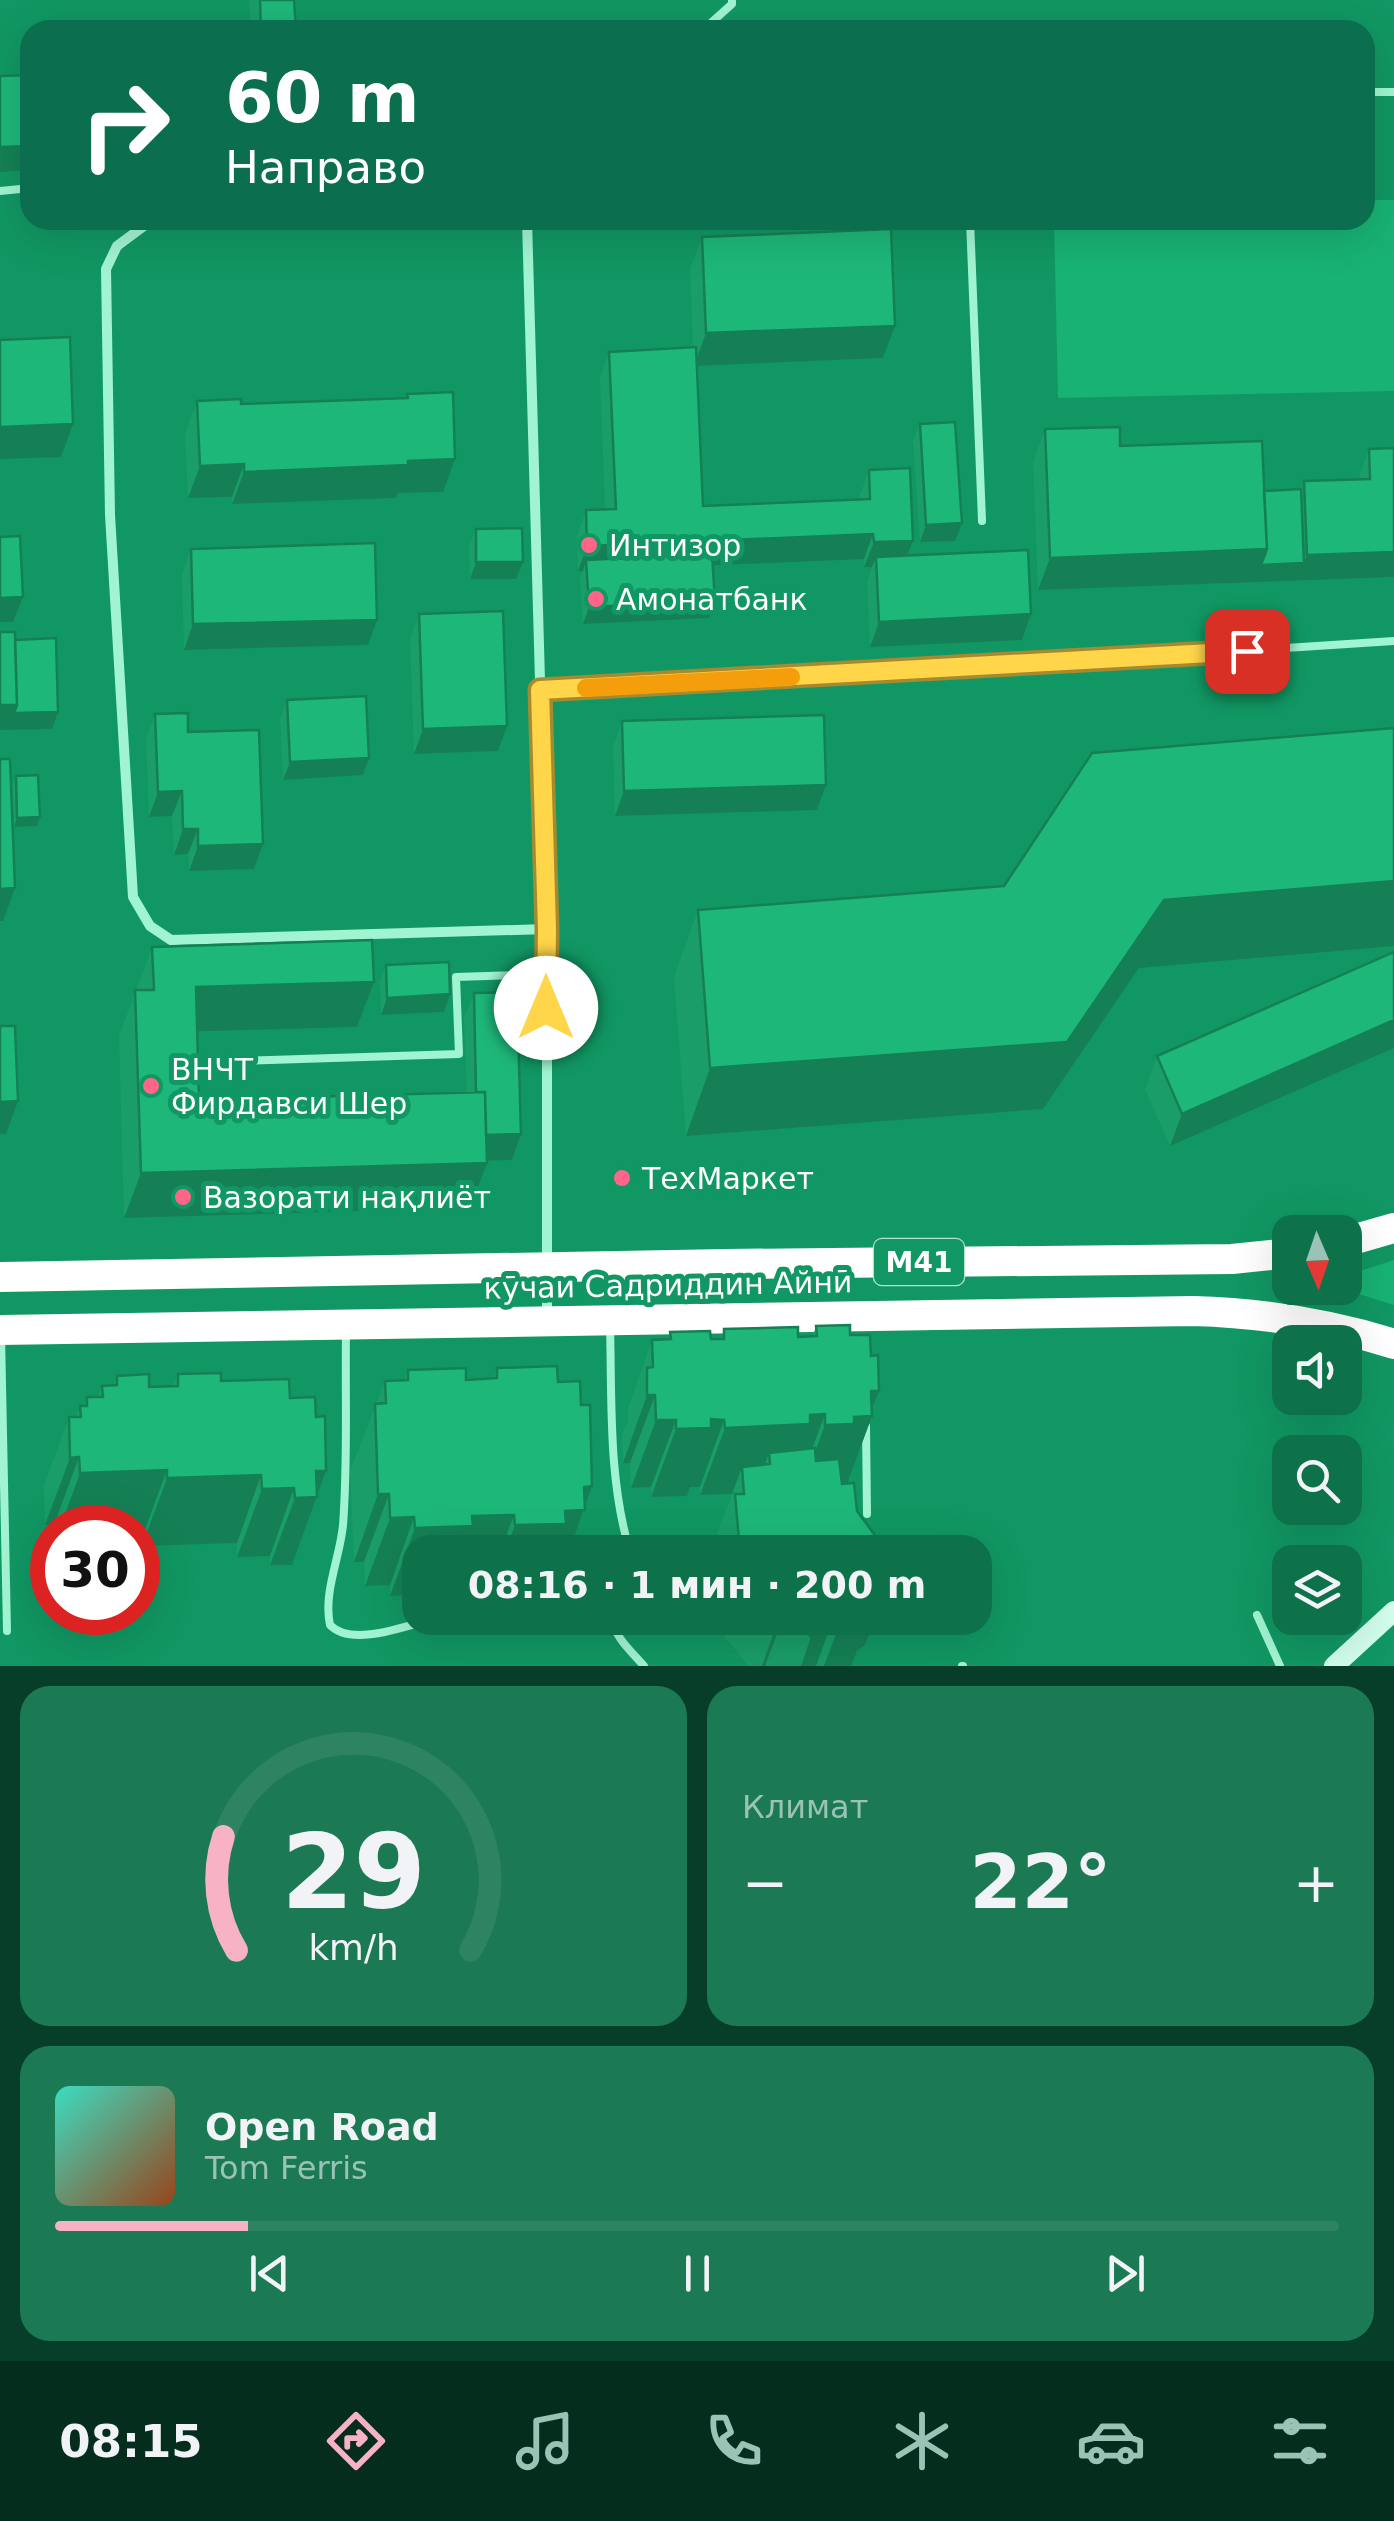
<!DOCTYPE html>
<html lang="ru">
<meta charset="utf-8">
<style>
:root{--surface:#0d714a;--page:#1b7954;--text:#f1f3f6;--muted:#9ac2b5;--line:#2d8362;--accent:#f7b3c5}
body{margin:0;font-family:"DejaVu Sans",sans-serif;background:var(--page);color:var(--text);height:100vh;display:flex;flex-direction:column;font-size:38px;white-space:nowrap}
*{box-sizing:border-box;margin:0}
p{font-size:32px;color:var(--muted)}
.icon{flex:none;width:55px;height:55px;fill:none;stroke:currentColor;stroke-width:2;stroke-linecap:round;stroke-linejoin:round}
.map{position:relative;height:1666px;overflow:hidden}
.details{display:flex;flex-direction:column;gap:20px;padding:20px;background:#073e29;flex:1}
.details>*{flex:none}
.hud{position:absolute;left:20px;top:20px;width:1355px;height:210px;border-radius:30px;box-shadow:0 10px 40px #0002;background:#0b6e4f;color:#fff;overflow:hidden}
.needle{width:65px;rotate:178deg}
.controls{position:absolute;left:1272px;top:1215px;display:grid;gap:20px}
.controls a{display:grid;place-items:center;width:90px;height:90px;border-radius:20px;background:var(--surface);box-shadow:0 10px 40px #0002;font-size:50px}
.speed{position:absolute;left:30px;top:1505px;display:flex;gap:20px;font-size:50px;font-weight:700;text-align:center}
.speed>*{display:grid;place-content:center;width:130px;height:130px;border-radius:50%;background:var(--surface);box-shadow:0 10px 40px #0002;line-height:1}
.speed .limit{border:15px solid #d22;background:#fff;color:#111}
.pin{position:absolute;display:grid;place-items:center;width:85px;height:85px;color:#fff;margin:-42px;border-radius:20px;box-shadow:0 5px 15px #0006}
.me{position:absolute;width:110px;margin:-55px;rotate:0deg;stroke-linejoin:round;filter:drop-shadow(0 0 8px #0008)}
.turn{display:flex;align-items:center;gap:35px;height:210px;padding:0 40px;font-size:45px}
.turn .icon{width:130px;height:130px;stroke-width:2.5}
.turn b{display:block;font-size:70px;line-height:85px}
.big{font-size:75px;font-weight:700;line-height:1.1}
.details .tile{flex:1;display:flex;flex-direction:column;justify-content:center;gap:15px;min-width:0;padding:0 35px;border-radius:30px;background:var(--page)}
.details .dial{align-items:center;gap:0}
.dial svg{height:260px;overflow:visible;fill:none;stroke:var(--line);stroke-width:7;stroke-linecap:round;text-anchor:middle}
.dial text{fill:var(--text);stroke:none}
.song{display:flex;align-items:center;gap:30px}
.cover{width:120px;height:120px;border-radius:15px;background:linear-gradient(135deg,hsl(170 70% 55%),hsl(20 70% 35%))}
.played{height:10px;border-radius:5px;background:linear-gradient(90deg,var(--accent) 15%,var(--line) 15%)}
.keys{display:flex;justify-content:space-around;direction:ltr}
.heat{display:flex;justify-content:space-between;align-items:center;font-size:55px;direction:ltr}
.details .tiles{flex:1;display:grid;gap:20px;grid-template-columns:1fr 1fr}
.tile:last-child{grid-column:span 2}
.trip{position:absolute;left:402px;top:1535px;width:590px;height:100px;border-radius:30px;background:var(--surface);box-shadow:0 10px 40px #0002;font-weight:700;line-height:100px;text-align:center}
.tabs{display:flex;height:160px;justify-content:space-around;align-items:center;background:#052d1e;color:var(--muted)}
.tabs .icon{width:70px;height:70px}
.tabs .on{color:var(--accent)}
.tabs b{font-size:45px;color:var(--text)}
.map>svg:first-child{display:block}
.green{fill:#18b274}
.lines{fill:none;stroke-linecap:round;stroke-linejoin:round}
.lane{stroke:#a1f4d2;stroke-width:8}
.street{stroke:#a1f4d2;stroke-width:10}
.secondary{stroke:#d1fdec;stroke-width:20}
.highway{stroke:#fff;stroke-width:30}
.wall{fill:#1a9d69}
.shaded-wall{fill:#158055}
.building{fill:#1eb77a;stroke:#158055;stroke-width:2.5}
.route-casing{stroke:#a68a30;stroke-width:25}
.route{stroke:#ffd54a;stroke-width:18}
.slow{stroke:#f59e0b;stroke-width:18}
.poi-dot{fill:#ff6489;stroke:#119763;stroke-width:4}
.labels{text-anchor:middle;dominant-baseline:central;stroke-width:10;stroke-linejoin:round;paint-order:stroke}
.shield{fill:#119763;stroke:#b8e0d0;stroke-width:2.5}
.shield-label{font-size:28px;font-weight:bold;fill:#fff}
.poi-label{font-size:30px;fill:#fff;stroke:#119763;text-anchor:start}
.street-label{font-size:30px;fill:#fff;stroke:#119763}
</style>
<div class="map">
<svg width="1394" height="1666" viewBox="0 0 1394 1666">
<rect width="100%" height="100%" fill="#119763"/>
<!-- green -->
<path class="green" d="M 1365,200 L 1394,200 L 1394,391 L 1058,398 L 1054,220 L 1365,220 Z
M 1394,1260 L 1394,1305 L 1340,1288 L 1345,1288 L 1345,1276 Z"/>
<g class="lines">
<!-- lane -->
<path class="lane" d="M 703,30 L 732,4 L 732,0
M 1365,92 L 1394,92
M 0,191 L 30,188
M 970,220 L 982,521
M 540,690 L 1101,660 L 1394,641
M 209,1062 L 459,1054 L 456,977 L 547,974
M 610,1325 C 612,1401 608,1479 630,1552
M 346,1330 C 345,1395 348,1461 343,1525 C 340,1558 323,1592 330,1625 C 352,1648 408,1625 436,1618
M 1,1335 L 7,1631
M 866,1426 L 867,1514
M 1257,1615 L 1280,1666
M 612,1618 C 614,1637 632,1652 644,1666
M 962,1666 L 963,1666"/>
<!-- street -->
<path class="street" d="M 152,220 L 117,246 L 106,269 L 110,515 L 133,897 L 150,926 L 171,940 L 547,929
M 527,220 L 547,929 L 547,1319"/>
<!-- secondary -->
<path class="secondary" d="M 1334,1666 L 1394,1611"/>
<!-- highway -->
<path class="highway" d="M 1345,1242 L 1394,1228
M 0,1277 L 726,1264 L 1232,1259 L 1290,1253
M 0,1330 L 1193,1311 C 1262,1313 1328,1323 1394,1344"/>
</g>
<!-- wall -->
<path class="wall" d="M 249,0 L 294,0 L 296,30 L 251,30 Z
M 702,237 L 895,326 L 883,358 L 697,365 L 703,506 L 860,499 L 860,495 L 869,470 L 907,555 L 1031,614 L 1022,640 L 870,647 L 867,582 L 872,567 L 864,567 L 864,559 L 713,566 L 709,618 L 583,624 L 580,578 L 583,571 L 578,571 L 577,536 L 586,510 L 605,510 L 600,377 L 609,352 L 693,348 L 690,269 Z
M 407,394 L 455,459 L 443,492 L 398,493 L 396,498 L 232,504 L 232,497 L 188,498 L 185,434 L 197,401 L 241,404 L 406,398 Z
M 920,424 L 955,541 L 920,542 L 913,441 Z
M 1045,429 L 1264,491 L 1301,489 L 1304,481 L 1360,479 L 1360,474 L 1369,449 L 1394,577 L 1038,590 L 1033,462 Z
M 476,529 L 523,562 L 516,579 L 470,579 L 469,546 Z
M 191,549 L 368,645 L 184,650 L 182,574 Z
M 419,614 L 498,751 L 414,754 L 410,639 Z
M 287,700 L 369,758 L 363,775 L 283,780 L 280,718 Z
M 155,714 L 188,732 L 263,844 L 254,869 L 189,871 L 188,854 L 174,855 L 172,816 L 149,817 L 146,739 Z
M 622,721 L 826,785 L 817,810 L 615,816 L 613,746 Z
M 16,776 L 40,817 L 37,826 L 14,827 L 12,785 Z
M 698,910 L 1139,968 L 1043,1109 L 686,1136 L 674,977 Z
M 152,947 L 374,982 L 357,1027 L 198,1032 L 199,1100 L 467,1093 L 464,1018 L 474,993 L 521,1134 L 512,1160 L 487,1160 L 470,1208 L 124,1218 L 119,1036 Z
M 1394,952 L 1394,1048 L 1170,1146 L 1145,1089 L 1157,1056 Z
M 386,965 L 450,994 L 444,1012 L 381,1015 L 380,982 Z
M 816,1326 L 850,1335 L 871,1411 L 872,1416 L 847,1483 L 857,1511 L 877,1538 L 872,1552 L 714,1552 L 718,1542 L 717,1534 L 732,1494 L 700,1495 L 700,1487 L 690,1487 L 687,1496 L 651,1497 L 651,1487 L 631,1488 L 630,1463 L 623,1463 L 622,1435 L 628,1420 L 628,1408 L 652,1340 L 668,1339 L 670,1332 L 711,1339 L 721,1339 L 724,1329 L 798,1337 L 813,1336 Z
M 497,1368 L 558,1382 L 585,1508 L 569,1552 L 420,1552 L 390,1596 L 390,1585 L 365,1586 L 364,1562 L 354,1562 L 350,1471 L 385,1381 L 404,1381 L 408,1370 L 466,1380 L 493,1379 Z
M 178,1374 L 221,1381 L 290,1398 L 316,1417 L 326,1471 L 292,1565 L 270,1565 L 270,1556 L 237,1557 L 237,1543 L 142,1546 L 142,1538 L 138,1528 L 54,1528 L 54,1525 L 45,1525 L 44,1485 L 69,1417 L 76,1417 L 80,1406 L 84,1406 L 87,1397 L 98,1397 L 102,1386 L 113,1386 L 117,1376 L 149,1387 L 173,1386 Z
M 716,1618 L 875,1618 L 865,1645 L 857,1651 L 851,1666 L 748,1666 L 716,1625 Z"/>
<!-- shaded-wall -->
<path class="shaded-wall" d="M 30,146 L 30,170 L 0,172 L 0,147 Z
M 895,326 L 883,358 L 694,366 L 706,333 Z
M 73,424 L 61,457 L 0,459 L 0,427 Z
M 455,459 L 443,492 L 398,493 L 396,498 L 232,504 L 244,472 Z
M 244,464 L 232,497 L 188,498 L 200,466 Z
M 962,523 L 955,541 L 920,542 L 926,525 Z
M 873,534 L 864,559 L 587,571 L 586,560 L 583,571 L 578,571 L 587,546 Z
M 913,541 L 903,566 L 876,557 L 872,567 L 864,567 L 874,542 Z
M 1267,549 L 1304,563 L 1307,555 L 1394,552 L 1394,577 L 1038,590 L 1050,558 Z
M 476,562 L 523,562 L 516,579 L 470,579 Z
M 23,597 L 13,622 L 0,622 L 0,598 Z
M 715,601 L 709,618 L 583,624 L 589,607 Z
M 1031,614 L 1022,640 L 870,647 L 879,622 Z
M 377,620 L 368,645 L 184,650 L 193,624 Z
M 0,705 L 17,705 L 58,712 L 52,729 L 0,730 Z
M 507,726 L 498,751 L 414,754 L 423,729 Z
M 369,758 L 363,775 L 283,780 L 290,762 Z
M 826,785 L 817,810 L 615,816 L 624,791 Z
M 182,791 L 172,816 L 149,817 L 158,792 Z
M 40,817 L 37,826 L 14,827 L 17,818 Z
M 183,829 L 198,829 L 188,854 L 174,855 Z
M 263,844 L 254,869 L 189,871 L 198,846 Z
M 1394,881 L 1394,946 L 1139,968 L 1043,1109 L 686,1136 L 710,1068 L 1164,900 Z
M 15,888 L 3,921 L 0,921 L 0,889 Z
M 374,982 L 357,1027 L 180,1032 L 196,987 Z
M 450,994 L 444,1012 L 381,1015 L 387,998 Z
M 1394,1020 L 1394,1048 L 1170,1146 L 1182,1114 Z
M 18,1101 L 6,1134 L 0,1134 L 0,1102 Z
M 521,1134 L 512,1160 L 469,1161 L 478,1135 Z
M 487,1163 L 470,1208 L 124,1218 L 141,1173 Z
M 871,1391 L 879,1391 L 869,1416 L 872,1416 L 847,1484 L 800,1493 L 825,1425 L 854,1417 Z
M 647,1395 L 655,1395 L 630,1463 L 623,1463 Z
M 825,1414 L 800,1482 L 770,1464 L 769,1453 L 755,1493 L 742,1467 L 732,1494 L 700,1495 L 725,1428 L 810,1415 Z
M 711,1419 L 724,1420 L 700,1487 L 690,1487 L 687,1496 L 651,1497 L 676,1429 Z
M 656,1420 L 676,1420 L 651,1487 L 631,1488 Z
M 79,1457 L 54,1525 L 45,1525 L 70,1458 Z
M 167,1470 L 142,1538 L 138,1538 L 138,1528 L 60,1528 L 80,1473 Z
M 316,1471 L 326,1471 L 292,1565 L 270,1565 L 295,1498 Z
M 261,1475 L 237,1543 L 142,1546 L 167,1478 Z
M 592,1486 L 569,1552 L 505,1552 L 515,1525 L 565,1511 L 584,1487 Z
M 294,1488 L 270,1556 L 237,1557 L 262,1489 Z
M 378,1494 L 389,1494 L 364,1562 L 354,1562 Z
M 514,1515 L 500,1552 L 420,1552 L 420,1594 L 390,1596 L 415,1528 L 472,1516 Z
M 414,1517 L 390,1585 L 365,1586 L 390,1518 Z
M 877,1538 L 872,1552 L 866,1546 Z
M 779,1618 L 783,1618 L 765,1666 L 762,1666 Z
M 850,1618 L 875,1618 L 865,1645 L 857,1651 L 851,1666 L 824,1666 L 839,1626 Z
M 832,1622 L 816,1666 L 801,1666 L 811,1637 Z"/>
<!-- building -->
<path class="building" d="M 260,0 L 294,0 L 296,30 L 261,30 Z
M 30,75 L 30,146 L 0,147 L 0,76 Z
M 891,229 L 895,326 L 706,333 L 702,237 Z
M 70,337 L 73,424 L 0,427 L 0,340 Z
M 696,347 L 703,506 L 870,499 L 869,470 L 910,468 L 913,541 L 874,542 L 873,534 L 587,546 L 586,510 L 616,509 L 609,352 Z
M 453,392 L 455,459 L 408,461 L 408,465 L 244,472 L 244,464 L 200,466 L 197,401 L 241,399 L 241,404 L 408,398 L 407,394 Z
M 955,422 L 962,523 L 926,525 L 920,424 Z
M 1120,427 L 1120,446 L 1262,441 L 1267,549 L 1050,558 L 1045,429 Z
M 1394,448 L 1394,552 L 1307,555 L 1304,481 L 1370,479 L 1369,449 Z
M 1301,489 L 1304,563 L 1261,565 L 1267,549 L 1264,491 Z
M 522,528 L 523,562 L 476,562 L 476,529 Z
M 20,536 L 23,597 L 0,598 L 0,537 Z
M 375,543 L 377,620 L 193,624 L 191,549 Z
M 1028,550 L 1031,614 L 879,622 L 876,557 Z
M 712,554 L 715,601 L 589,607 L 586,560 Z
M 503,611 L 507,726 L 423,729 L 419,614 Z
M 0,632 L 15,632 L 17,705 L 0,705 Z
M 56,638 L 58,712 L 14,713 L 17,705 L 15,640 Z
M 366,696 L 369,758 L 290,762 L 287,700 Z
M 188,713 L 188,732 L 259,730 L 263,844 L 198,846 L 198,829 L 183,829 L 182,791 L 158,792 L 155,714 Z
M 824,715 L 826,785 L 624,791 L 622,721 Z
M 1394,728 L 1394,881 L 1164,900 L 1067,1042 L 710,1068 L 698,910 L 1004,886 L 1092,753 Z
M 0,759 L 10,759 L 15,888 L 0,889 Z
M 38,775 L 40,817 L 17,818 L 16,776 Z
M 372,940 L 374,982 L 196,987 L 199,1100 L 485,1092 L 487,1163 L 141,1173 L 135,990 L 154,990 L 152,947 Z
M 1394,952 L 1394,1020 L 1182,1114 L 1157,1056 Z
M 449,962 L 450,994 L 387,998 L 386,965 Z
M 517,992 L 521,1134 L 486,1135 L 485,1092 L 476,1092 L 474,993 Z
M 0,1026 L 15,1026 L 18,1101 L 0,1102 Z
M 850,1325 L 850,1335 L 870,1335 L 871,1356 L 878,1355 L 879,1391 L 871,1391 L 872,1416 L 854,1417 L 854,1424 L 825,1425 L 825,1414 L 810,1415 L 810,1424 L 725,1428 L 724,1420 L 711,1419 L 711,1428 L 676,1429 L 676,1420 L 656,1420 L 655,1395 L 647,1395 L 647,1368 L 653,1367 L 652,1340 L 671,1339 L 670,1332 L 710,1331 L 711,1339 L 724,1339 L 724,1329 L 798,1327 L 798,1337 L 817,1336 L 816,1326 Z
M 557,1366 L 558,1382 L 580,1381 L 581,1405 L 590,1405 L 592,1486 L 584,1487 L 585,1510 L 565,1511 L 566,1524 L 515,1525 L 514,1515 L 472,1516 L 473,1526 L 415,1528 L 414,1517 L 390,1518 L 389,1494 L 378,1494 L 375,1404 L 386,1403 L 385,1381 L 408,1380 L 408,1370 L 466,1368 L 466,1380 L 497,1378 L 497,1368 Z
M 221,1373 L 221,1381 L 289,1379 L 290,1398 L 315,1397 L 316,1417 L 325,1416 L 326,1471 L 316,1471 L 317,1497 L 295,1498 L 294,1488 L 262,1489 L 261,1475 L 167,1478 L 167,1470 L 80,1473 L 79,1457 L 70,1458 L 69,1417 L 81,1417 L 80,1406 L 87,1406 L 87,1397 L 103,1397 L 102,1386 L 117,1385 L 117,1376 L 149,1374 L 149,1387 L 178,1386 L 178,1374 Z
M 815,1448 L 816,1461 L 839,1459 L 842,1484 L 854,1483 L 857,1511 L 877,1538 L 866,1546 L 871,1552 L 740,1552 L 735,1494 L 744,1494 L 742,1467 L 770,1464 L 769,1453 Z
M 796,1618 L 850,1618 L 839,1626 L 832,1622 L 811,1637 Z"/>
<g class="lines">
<!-- route casing -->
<g class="route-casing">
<path id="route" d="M 546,1008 L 547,929 L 540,690 L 1247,651"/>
</g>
<!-- route -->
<use href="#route" class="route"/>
<!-- slow -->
<path class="slow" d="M 586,688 L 791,677"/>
</g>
<!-- markers -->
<g class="poi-dot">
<circle cx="589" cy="545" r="10"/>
<circle cx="596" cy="599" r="10"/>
<circle cx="151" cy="1086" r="10"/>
<circle cx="622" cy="1178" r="10"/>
<circle cx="183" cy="1197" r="10"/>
</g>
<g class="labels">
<!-- shield labels -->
<rect class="shield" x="874" y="1239" width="90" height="46" rx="8"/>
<g class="shield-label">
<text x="919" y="1262">M41</text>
</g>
<!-- poi labels -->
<g class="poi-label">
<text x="609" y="545">Интизор</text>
<text x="616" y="599">Амонатбанк</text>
<text x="171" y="1069">ВНЧТ<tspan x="171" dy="34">Фирдавси Шер</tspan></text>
<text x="642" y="1178">ТехМаркет</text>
<text x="203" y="1197">Вазорати нақлиёт</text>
</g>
<!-- street labels -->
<g class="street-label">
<text transform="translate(668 1285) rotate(-1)">кӯчаи Садриддин Айнӣ</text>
</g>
</g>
</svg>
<div class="controls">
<a><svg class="needle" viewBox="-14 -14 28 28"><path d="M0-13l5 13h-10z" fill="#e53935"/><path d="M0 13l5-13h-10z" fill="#9ac2b5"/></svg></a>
<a><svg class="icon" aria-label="sound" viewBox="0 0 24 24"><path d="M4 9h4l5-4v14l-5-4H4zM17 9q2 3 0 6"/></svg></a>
<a><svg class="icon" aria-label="search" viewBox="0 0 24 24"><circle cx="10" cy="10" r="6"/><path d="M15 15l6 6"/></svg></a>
<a><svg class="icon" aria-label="layers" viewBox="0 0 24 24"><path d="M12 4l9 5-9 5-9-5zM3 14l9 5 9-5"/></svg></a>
</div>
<div class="speed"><div class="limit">30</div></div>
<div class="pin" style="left:1247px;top:651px;background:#d93025"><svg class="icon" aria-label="arrive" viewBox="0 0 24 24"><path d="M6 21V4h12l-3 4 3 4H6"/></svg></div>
<svg class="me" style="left:546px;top:1008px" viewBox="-20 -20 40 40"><circle r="19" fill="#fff"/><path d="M0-13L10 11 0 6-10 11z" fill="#ffd54a"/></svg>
<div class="trip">08:16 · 1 мин · 200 m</div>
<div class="hud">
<div class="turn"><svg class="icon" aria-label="right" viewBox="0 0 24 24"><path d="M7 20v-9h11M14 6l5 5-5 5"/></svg><div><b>60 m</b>Направо</div></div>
</div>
</div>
<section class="details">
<div class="tiles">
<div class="tile dial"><svg viewBox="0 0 100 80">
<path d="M14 69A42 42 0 1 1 86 69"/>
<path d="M14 69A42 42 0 0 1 10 34" stroke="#f7b3c5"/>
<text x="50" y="56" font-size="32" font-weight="700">29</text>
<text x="50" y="72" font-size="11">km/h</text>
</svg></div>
<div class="tile"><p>Климат</p>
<div class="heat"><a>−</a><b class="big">22°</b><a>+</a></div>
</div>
<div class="tile">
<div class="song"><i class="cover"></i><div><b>Open Road</b><p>Tom Ferris</p></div></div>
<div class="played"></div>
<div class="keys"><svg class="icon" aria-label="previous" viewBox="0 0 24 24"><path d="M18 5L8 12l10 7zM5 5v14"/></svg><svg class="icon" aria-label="pause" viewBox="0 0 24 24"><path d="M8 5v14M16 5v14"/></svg><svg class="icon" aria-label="next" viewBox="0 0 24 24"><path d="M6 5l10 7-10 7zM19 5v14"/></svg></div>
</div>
</div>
</section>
<nav class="tabs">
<b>08:15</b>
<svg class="icon on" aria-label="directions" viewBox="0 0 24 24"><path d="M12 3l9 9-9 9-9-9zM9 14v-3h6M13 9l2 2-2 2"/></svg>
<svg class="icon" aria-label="music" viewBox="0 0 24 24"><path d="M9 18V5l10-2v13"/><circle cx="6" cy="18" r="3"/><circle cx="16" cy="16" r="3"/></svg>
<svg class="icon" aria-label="phone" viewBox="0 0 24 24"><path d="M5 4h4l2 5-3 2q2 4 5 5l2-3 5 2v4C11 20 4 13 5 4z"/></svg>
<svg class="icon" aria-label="climate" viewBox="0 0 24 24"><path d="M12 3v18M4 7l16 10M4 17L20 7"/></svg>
<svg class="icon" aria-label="car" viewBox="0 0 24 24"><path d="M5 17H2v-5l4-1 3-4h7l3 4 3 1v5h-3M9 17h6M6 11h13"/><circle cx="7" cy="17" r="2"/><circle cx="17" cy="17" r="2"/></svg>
<svg class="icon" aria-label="filters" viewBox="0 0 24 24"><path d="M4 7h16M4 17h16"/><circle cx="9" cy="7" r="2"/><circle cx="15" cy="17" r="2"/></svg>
</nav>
